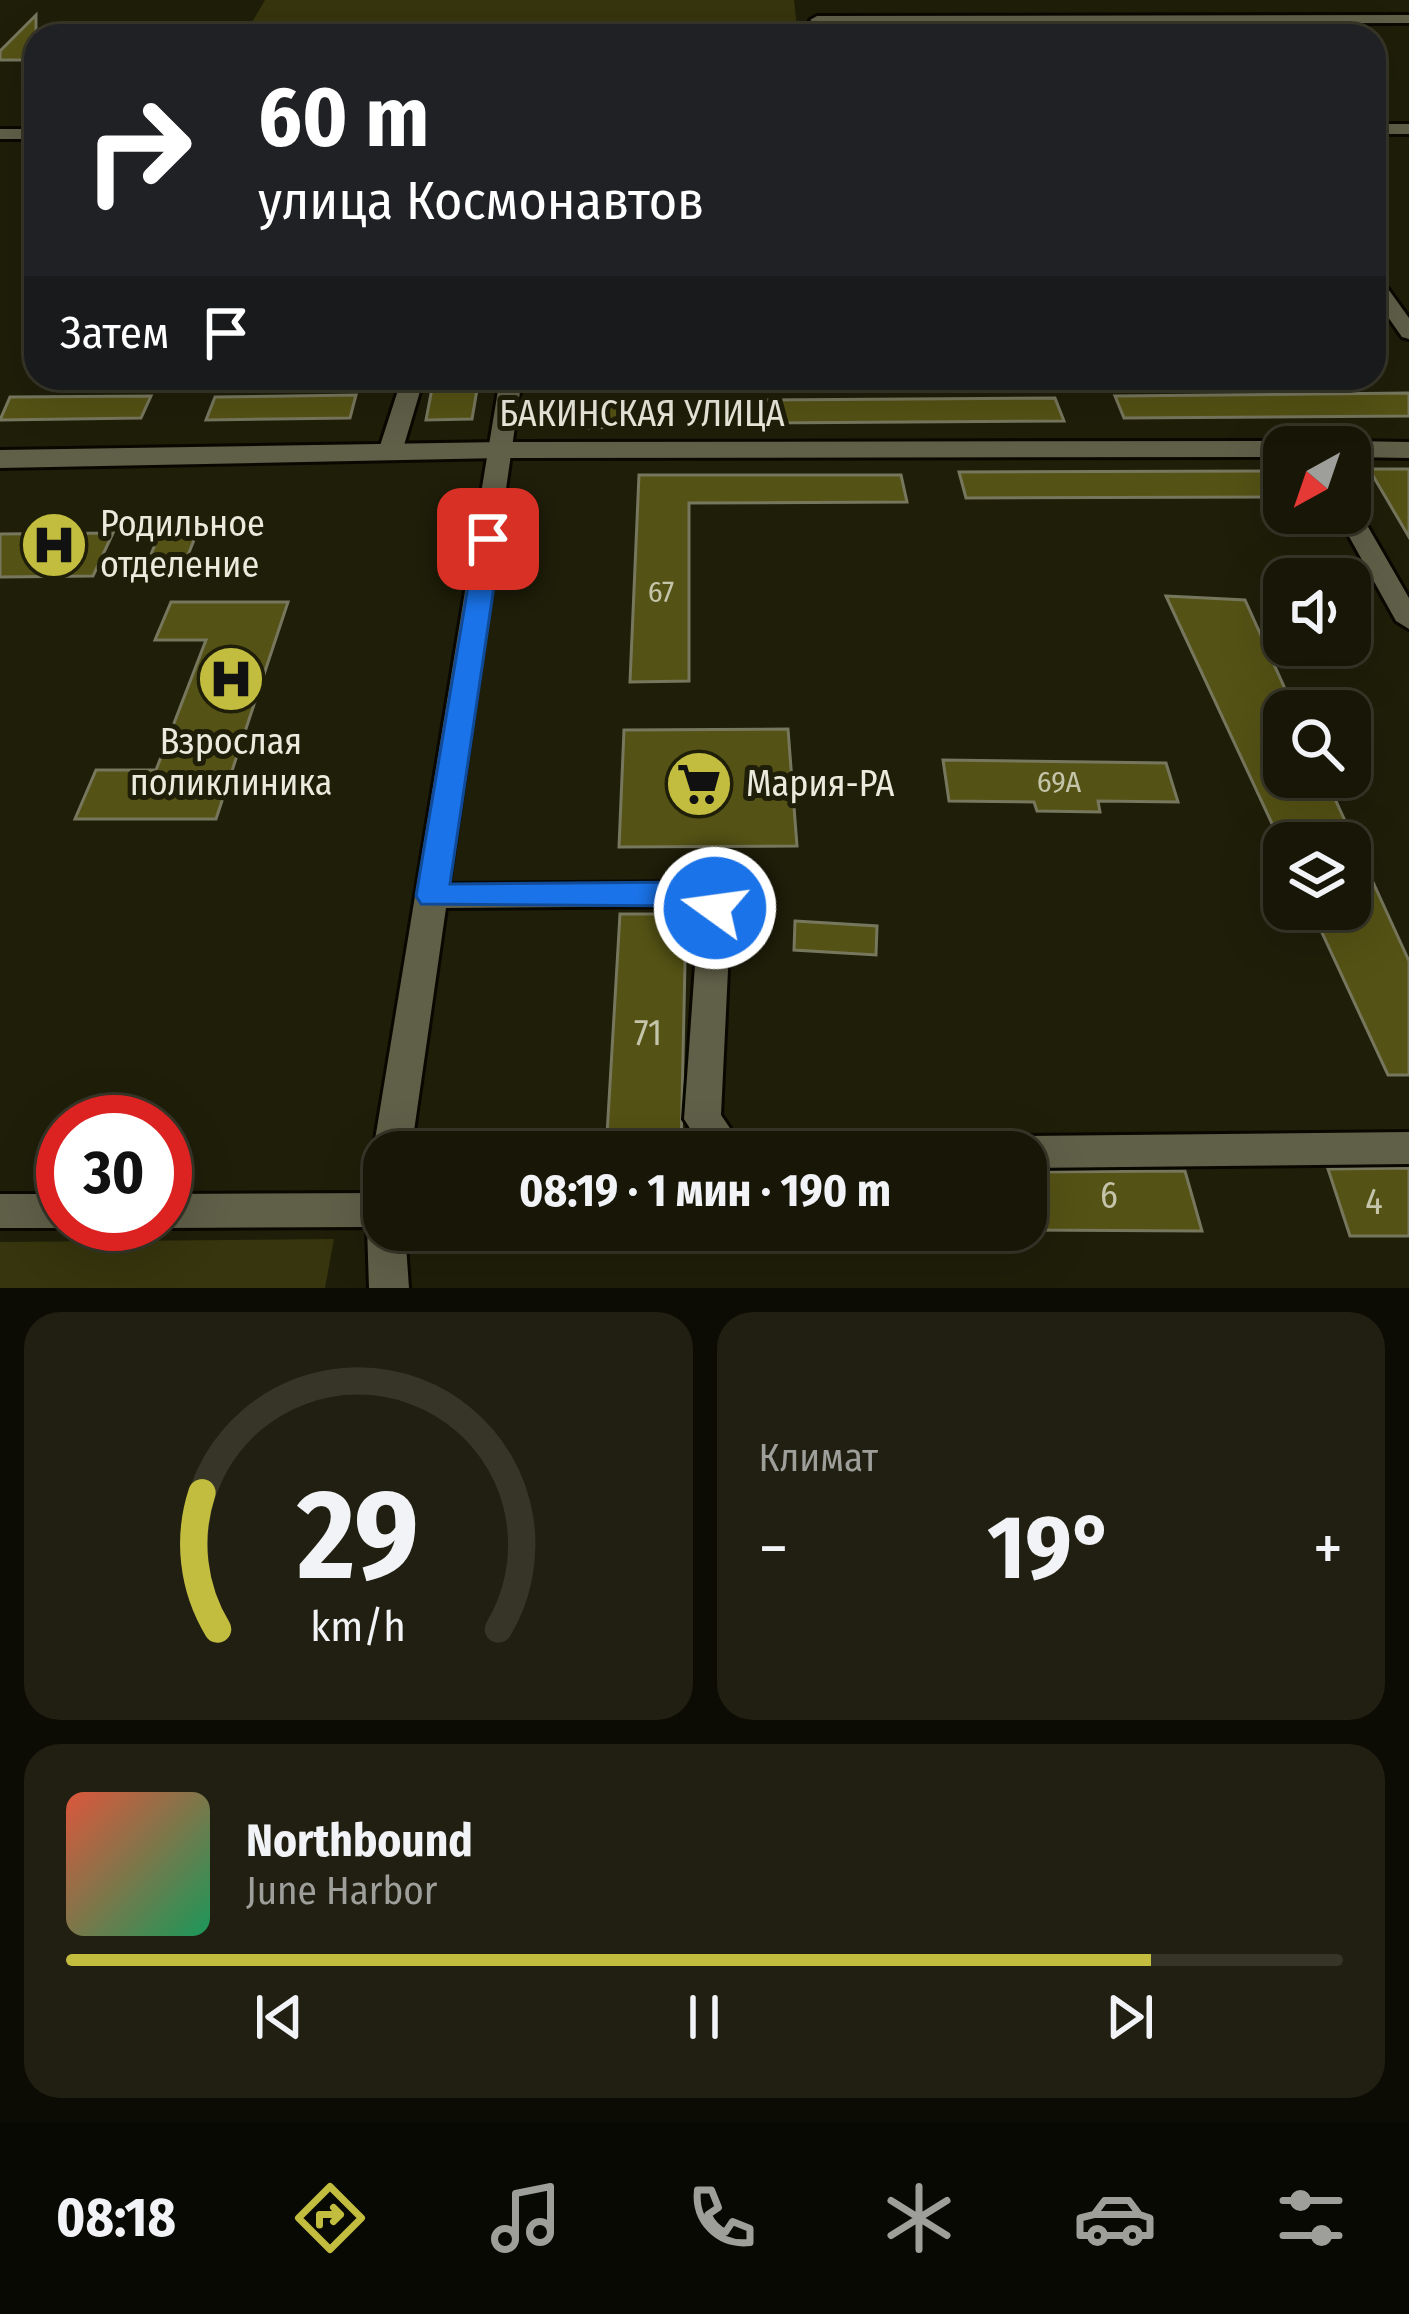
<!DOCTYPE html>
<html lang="ru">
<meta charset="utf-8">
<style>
:root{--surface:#171607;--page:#201f11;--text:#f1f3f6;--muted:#9e9f9b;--line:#363528;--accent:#c2bd3f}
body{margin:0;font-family:"Fira Sans Condensed",sans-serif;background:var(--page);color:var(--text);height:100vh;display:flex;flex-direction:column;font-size:45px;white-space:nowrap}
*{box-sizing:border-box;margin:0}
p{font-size:39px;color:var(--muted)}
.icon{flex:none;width:66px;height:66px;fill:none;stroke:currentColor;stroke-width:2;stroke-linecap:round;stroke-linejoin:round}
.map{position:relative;height:1288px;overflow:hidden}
.details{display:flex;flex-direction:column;gap:24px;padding:24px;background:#0d0c04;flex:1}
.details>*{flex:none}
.banner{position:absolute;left:24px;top:24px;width:1362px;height:366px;border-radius:36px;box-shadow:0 12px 48px #0002,0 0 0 3px var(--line);background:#202124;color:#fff;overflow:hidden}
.needle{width:78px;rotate:220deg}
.controls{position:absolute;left:1263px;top:426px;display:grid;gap:24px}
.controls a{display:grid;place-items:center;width:108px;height:108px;border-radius:24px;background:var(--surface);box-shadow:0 12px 48px #0002,0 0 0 3px var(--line);font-size:60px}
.speed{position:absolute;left:36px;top:1095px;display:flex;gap:24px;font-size:60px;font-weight:700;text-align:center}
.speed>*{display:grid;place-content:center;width:156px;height:156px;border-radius:50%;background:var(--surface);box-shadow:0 12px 48px #0002,0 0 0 3px var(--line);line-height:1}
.speed .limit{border:18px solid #d22;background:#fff;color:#111}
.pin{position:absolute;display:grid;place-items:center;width:102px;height:102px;color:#fff;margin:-51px;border-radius:24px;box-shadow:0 6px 18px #0006}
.me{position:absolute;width:132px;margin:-66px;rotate:284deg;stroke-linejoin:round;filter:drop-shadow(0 0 9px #0008)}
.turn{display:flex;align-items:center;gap:42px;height:252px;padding:0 36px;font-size:54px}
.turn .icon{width:156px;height:156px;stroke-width:2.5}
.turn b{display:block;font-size:84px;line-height:102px}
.then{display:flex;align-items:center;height:114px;padding:0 36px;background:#0003;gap:24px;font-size:45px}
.big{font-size:90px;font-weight:700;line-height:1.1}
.details .widget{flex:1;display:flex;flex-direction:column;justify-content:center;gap:18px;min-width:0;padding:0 42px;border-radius:36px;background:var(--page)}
.details .dial{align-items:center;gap:0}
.dial svg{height:312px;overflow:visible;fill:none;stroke:var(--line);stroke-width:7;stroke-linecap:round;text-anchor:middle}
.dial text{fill:var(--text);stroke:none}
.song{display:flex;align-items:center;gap:36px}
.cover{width:144px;height:144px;border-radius:18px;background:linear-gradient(135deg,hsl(10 70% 55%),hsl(150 70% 35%))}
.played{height:12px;border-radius:6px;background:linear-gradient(90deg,var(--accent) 85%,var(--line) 85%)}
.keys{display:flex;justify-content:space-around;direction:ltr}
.heat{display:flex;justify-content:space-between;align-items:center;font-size:66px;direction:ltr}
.details .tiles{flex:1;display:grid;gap:24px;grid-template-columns:1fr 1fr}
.widget:last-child{grid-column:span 2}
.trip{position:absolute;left:363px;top:1131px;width:684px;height:120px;border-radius:36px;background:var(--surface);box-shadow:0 12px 48px #0002,0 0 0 3px var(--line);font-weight:700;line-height:120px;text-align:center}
.dock{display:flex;height:192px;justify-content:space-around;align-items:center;background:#090903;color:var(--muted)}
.dock .icon{width:84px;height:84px}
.dock .selected{color:var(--accent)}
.dock b{font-size:54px;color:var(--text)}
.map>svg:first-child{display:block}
.green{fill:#36350d}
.building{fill:#545214;stroke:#77775e;stroke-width:3}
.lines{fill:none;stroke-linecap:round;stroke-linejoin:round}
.minor-casing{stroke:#090800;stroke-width:6}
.tertiary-casing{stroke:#090800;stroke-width:6}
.minor{fill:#605f48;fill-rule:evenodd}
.tertiary{fill:#605f48;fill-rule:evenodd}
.route{fill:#1a73e8;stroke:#114b97;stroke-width:3}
.labels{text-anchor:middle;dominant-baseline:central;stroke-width:10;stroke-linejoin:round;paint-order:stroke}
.number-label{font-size:30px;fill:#c4c4ab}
.street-label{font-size:36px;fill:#eaeadd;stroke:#1f1e09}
.poi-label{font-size:36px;fill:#eaeadd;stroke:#1f1e09;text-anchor:start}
.near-number-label{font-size:36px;fill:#c4c4ab}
</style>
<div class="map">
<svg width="1409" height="1288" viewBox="0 0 1409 1288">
<rect width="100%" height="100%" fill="#1f1e09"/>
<!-- green -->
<path class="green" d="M 265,0 L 794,0 L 798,36 L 244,36 Z
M 334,1239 L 325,1288 L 0,1288 L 0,1242 Z"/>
<!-- building -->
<path class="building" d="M 36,15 L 36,60 L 0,60 L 0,51 Z
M 434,378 L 479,378 L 472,419 L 426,420 Z
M 1409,393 L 1409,416 L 1124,418 L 1115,396 Z
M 356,395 L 350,418 L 206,420 L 215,397 Z
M 151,396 L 141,418 L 0,420 L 10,397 Z
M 1055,398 L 1064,421 L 746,423 L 745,400 Z
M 584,403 L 629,403 L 628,427 L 582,428 Z
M 1369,469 L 1409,469 L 1409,537 Z
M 1284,471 L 1284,497 L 966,498 L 959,472 Z
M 639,475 L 901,475 L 907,502 L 689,503 L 689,681 L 630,682 Z
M 113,533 L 93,576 L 0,577 L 0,534 Z
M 159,535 L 196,535 L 180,575 L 142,576 Z
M 1166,596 L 1245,600 L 1295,711 L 1284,711 L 1284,777 L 1325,777 L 1409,961 L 1409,1075 L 1388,1075 L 1311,909 L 1350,909 L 1350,843 L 1281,843 Z
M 171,602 L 288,602 L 216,819 L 75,819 L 96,770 L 156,770 L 206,640 L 155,640 Z
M 788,729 L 797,846 L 619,847 L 624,730 Z
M 943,760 L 1166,763 L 1178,802 L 1098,801 L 1100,812 L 1037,811 L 1034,802 L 949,801 Z
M 620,914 L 686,914 L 681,1152 L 606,1152 Z
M 795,921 L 877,926 L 876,955 L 794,950 Z
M 1409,1168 L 1409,1236 L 1350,1236 L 1328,1169 Z
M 1185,1171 L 1202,1231 L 1026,1230 L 1026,1172 Z"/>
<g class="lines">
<!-- minor casing -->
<g class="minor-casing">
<path id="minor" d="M 1409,15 L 1409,23 L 817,24 L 810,20 L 817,16 Z
M 1374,124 L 1409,124 L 1409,134 L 1374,134 Z
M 0,129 L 36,129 L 36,139 L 0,139 Z
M 1374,277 L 1381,279 L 1409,318 L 1409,339 L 1402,337 L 1374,297 Z
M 402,378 L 424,378 L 402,452 L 390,459 L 378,452 Z
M 500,378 L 522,378 L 449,884 L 690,882 L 719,890 L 731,908 L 721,1115 L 746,1152 L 705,1152 L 684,1119 L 699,909 L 690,906 L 446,908 L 411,1152 L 384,1152 L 384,1165 L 373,1152 Z
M 1350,506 L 1360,513 L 1409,598 L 1409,629 L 1396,621 L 1336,513 L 1350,513 Z
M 1409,1132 L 1409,1164 L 1026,1168 L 1026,1152 L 1007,1152 L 1013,1141 L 1026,1136 Z
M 383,1193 L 384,1230 L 405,1230 L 409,1288 L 369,1288 L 367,1227 L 165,1228 L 154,1224 L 165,1224 L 165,1194 Z
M 0,1194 L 63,1194 L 63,1224 L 74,1224 L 63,1228 L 0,1228 Z"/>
</g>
<!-- tertiary casing -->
<g class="tertiary-casing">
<path id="tertiary" d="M 1284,441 L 1297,447 L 1284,447 L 1284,457 L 502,458 L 0,468 L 0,450 L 502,442 Z
M 1350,441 L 1409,442 L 1409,458 L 1350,457 L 1350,447 L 1337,447 Z"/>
</g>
<!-- minor -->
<use href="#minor" class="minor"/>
<!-- tertiary -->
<use href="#tertiary" class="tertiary"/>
</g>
<!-- route -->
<path class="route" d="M 488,531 L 501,539 L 450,884 L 690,882 L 720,890 L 732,908 L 727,917 L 715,920 L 690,906 L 421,904 L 416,896 L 476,539 Z"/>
<!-- icons -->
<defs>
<g id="hospital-disc" transform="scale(3.45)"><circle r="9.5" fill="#c2bd3f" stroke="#1f1e09"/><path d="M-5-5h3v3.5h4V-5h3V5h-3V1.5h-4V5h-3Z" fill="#111"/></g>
<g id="supermarket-disc" transform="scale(3.45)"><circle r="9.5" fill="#c2bd3f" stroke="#1f1e09"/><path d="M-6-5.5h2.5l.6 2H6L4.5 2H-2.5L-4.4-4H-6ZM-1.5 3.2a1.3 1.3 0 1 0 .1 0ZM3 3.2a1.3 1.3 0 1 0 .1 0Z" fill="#111"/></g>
</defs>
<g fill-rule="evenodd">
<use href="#hospital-disc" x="54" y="545"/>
<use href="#hospital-disc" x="231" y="679"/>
<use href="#supermarket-disc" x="699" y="784"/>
</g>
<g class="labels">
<!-- number labels -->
<g class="number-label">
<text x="661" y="592">67</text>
<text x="1059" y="782">69А</text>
</g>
<!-- street labels -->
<g class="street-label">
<text x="642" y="414">БАКИНСКАЯ УЛИЦА</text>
</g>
<!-- poi labels -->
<g class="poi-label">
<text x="100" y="524">Родильное<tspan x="100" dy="41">отделение</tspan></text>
<text x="231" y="742" text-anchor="middle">Взрослая<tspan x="231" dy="41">поликлиника</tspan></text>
<text x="746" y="784">Мария-РА</text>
</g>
<!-- near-number labels -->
<g class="near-number-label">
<text x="648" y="1033">71</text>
<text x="1109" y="1196">6</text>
<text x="1374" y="1202">4</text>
</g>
</g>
</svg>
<div class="controls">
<a><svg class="needle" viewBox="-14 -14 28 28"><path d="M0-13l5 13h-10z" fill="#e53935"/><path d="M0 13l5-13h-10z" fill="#9e9f9b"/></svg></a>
<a><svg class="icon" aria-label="sound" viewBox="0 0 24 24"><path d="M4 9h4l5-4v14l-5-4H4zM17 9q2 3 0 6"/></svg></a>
<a><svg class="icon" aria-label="search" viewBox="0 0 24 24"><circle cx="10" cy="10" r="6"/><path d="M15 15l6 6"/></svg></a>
<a><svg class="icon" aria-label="layers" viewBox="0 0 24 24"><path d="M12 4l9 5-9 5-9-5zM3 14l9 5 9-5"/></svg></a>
</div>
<div class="speed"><div class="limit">30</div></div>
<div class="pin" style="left:488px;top:539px;background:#d93025"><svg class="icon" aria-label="arrive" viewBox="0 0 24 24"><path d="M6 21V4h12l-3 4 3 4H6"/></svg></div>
<svg class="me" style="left:715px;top:908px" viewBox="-20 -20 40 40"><circle r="17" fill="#1a73e8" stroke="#fff" stroke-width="3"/><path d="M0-11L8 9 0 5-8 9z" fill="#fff"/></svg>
<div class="trip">08:19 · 1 мин · 190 m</div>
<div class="banner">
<div class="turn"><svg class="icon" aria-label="right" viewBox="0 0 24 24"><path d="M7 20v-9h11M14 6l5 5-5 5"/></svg><div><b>60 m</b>улица Космонавтов</div></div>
<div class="then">Затем<svg class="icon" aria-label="arrive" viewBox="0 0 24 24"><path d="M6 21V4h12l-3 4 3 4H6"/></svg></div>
</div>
</div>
<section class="details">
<div class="tiles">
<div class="widget dial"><svg viewBox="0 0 100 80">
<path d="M14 69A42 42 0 1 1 86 69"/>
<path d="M14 69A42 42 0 0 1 10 34" stroke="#c2bd3f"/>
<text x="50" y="56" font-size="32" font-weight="700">29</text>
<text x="50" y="72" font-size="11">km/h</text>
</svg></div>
<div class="widget"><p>Климат</p>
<div class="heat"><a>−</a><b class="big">19°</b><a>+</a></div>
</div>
<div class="widget">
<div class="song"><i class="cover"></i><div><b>Northbound</b><p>June Harbor</p></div></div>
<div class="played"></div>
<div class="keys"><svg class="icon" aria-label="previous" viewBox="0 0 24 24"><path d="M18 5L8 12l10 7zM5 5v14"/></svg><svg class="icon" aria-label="pause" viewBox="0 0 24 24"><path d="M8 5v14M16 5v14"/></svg><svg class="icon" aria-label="next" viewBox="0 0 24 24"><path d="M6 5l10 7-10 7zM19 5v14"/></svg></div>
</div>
</div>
</section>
<nav class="dock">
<b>08:18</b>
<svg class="icon selected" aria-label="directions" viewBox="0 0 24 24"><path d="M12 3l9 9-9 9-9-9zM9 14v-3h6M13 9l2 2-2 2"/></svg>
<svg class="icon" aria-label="music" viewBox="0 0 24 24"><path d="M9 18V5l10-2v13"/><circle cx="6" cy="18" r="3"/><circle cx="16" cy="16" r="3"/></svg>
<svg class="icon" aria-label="phone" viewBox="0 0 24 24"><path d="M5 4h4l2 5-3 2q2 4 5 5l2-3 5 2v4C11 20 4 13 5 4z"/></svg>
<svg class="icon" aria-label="climate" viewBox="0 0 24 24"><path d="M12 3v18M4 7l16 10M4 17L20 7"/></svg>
<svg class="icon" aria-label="car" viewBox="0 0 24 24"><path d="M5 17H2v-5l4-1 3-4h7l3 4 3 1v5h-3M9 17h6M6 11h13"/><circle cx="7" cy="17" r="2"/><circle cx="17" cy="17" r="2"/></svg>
<svg class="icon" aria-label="filters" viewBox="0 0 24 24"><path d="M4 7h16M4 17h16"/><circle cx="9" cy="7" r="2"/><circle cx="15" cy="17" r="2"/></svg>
</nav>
